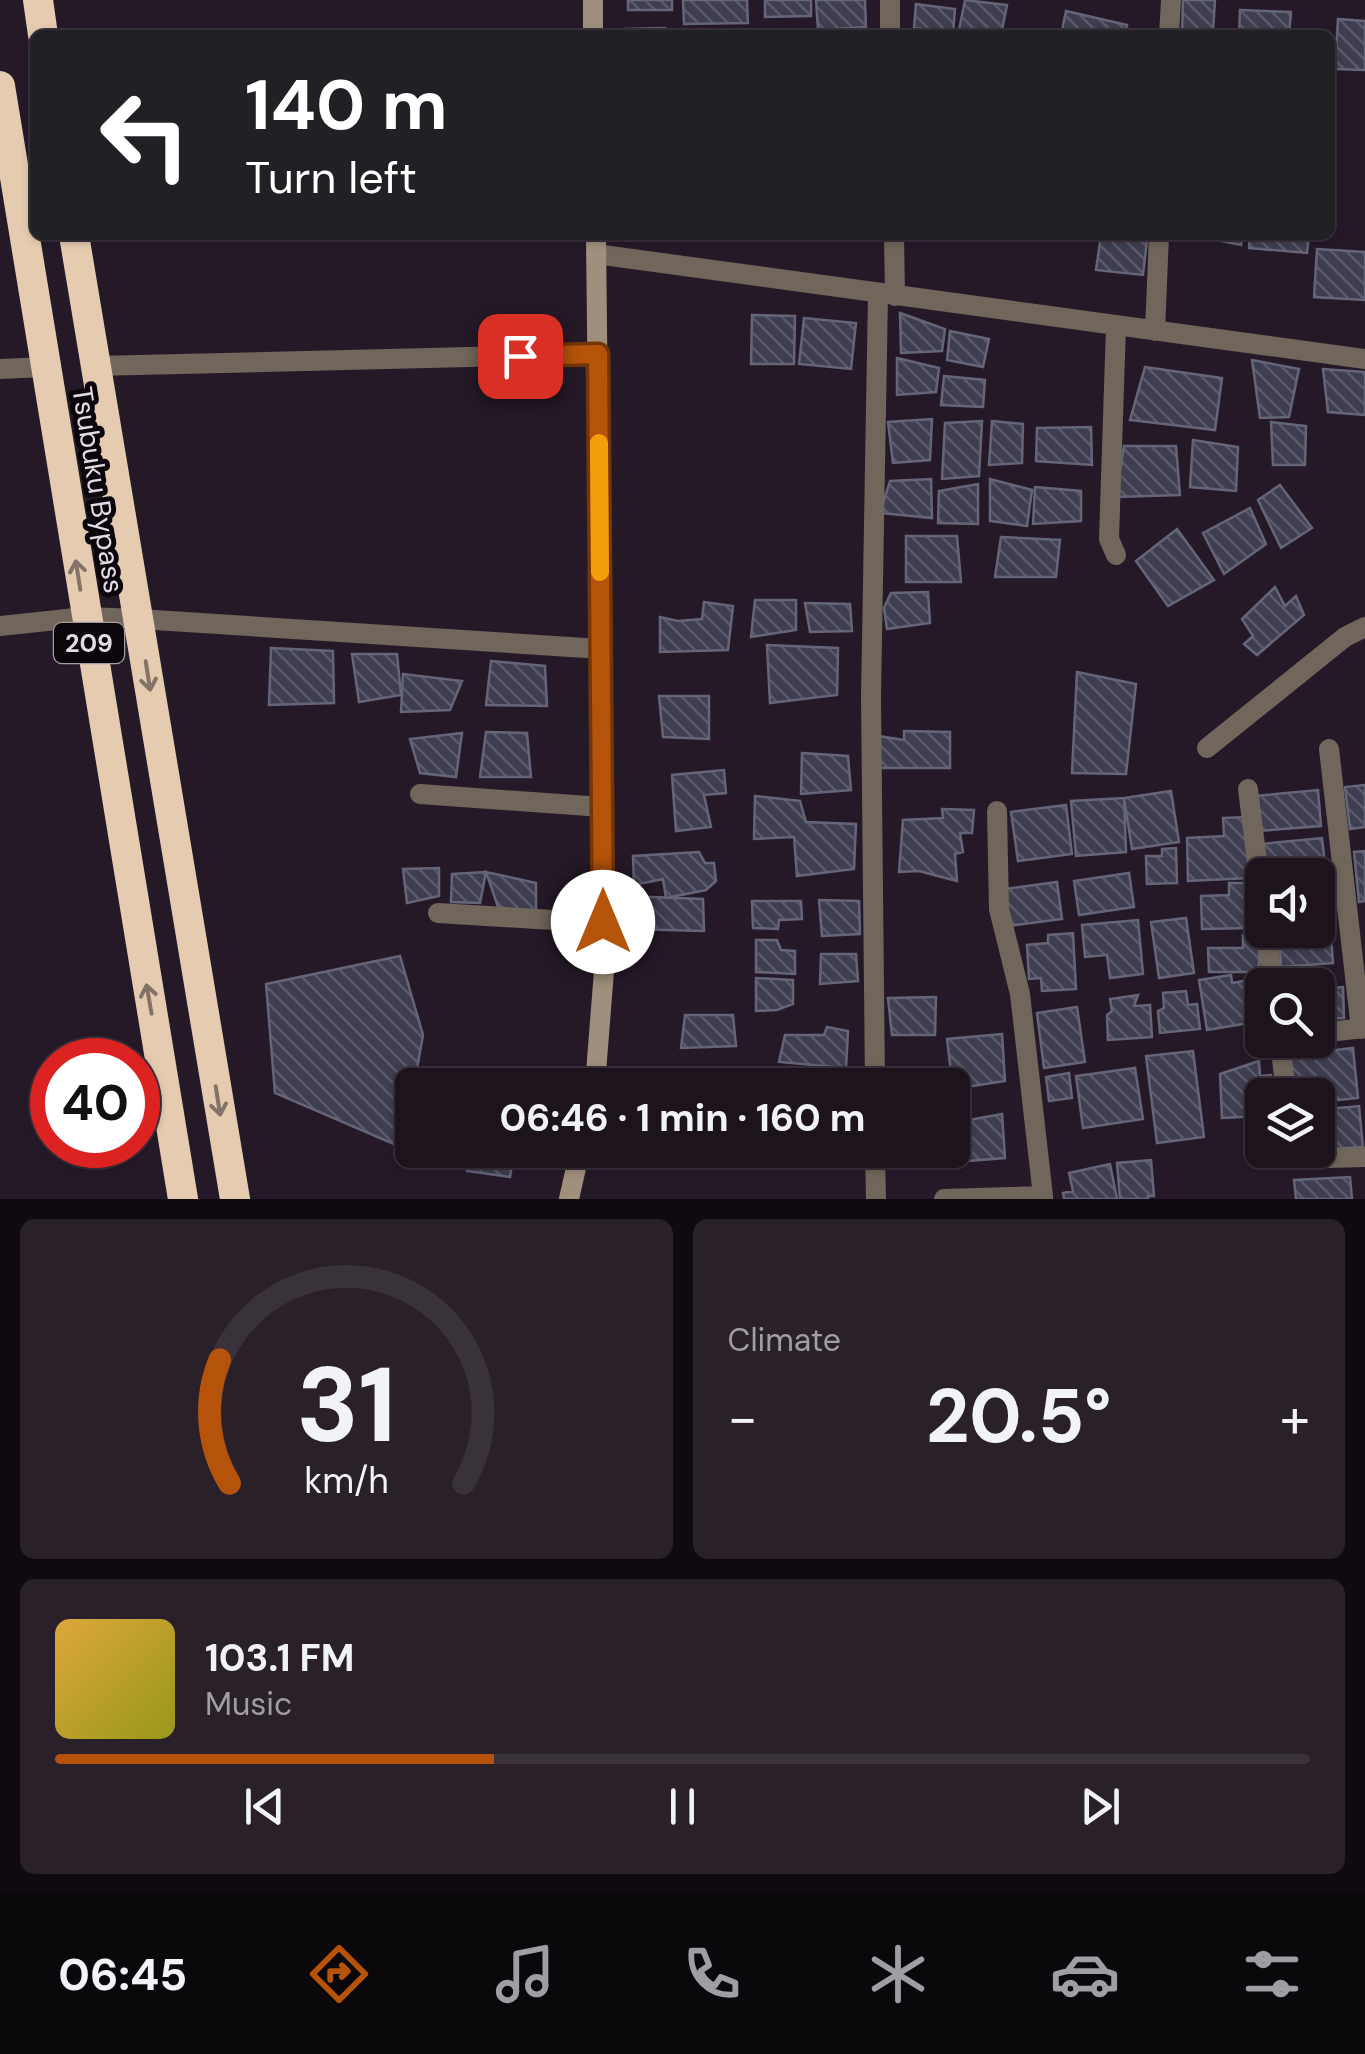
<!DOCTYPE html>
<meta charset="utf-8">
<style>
:root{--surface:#1c131d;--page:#29202a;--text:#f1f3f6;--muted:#a09ea4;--line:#3a323b;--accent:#b45309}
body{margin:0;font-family:"DM Sans",sans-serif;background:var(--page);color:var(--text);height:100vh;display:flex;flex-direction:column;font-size:38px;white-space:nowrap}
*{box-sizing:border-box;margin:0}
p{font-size:32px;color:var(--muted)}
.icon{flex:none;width:55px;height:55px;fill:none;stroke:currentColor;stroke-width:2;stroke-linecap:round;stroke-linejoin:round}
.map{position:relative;height:1199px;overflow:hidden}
.side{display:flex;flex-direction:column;gap:20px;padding:20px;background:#0f0a10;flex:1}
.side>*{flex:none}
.guide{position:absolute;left:30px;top:30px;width:1305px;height:210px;border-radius:15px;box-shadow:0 2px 8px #0004,0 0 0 2px var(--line);background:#202124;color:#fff;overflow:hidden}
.buttons{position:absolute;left:1245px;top:858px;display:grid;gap:20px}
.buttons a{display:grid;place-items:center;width:90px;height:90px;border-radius:15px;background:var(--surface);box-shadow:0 2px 8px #0004,0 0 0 2px var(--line);font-size:50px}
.speed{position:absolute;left:30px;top:1038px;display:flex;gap:20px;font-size:50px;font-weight:700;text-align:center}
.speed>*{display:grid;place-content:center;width:130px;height:130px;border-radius:50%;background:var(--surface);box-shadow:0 2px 8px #0004,0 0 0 2px var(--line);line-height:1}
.speed .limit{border:15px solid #d22;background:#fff;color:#111}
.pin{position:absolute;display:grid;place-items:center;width:85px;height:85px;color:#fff;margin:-42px;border-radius:20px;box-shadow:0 5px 15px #0006}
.me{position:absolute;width:110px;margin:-55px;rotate:0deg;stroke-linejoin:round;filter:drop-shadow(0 0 8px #0008)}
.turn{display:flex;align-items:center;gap:35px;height:210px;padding:0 50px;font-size:45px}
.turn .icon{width:130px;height:130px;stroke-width:2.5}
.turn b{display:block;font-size:70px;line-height:85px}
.big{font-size:75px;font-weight:700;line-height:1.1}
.side .card{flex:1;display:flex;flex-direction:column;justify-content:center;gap:15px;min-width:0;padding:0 35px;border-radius:15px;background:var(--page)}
.side .dial{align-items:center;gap:0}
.dial svg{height:260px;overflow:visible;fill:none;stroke:var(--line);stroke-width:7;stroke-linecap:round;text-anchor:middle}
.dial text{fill:var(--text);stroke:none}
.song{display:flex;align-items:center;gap:30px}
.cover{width:120px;height:120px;border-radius:15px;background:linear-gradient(135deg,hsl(40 70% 55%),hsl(60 70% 35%))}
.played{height:10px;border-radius:5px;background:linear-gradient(90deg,var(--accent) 35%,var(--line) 35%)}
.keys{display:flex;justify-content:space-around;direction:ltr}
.heat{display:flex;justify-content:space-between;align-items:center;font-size:55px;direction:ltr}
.side .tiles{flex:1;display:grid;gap:20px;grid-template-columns:1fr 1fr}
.card:last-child{grid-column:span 2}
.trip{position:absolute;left:395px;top:1068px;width:575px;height:100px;border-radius:15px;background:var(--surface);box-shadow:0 2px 8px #0004,0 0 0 2px var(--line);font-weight:700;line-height:100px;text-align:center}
.tabs{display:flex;height:160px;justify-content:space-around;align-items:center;background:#0b080c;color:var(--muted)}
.tabs .icon{width:70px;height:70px}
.tabs .current{color:var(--accent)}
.tabs b{font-size:45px;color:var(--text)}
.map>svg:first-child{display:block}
.building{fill:url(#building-back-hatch);stroke:#656579;stroke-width:2.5}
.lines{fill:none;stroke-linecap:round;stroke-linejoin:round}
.street{stroke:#70665b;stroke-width:20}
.secondary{stroke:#9f8f7d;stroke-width:20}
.highway{stroke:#e5ccb0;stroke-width:30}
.oneway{stroke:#837366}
.route-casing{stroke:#753606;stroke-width:25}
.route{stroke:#b45309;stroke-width:18}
.slow{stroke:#f59e0b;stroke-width:18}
.labels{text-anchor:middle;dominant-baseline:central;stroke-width:10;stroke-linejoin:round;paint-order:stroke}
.shield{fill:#0b060c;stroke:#a39ba4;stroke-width:2.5}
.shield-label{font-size:25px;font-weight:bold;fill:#e4dbe5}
.street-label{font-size:28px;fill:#e4dbe5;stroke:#0b060c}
</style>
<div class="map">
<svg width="1365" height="1199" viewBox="0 0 1365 1199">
<defs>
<pattern id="building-back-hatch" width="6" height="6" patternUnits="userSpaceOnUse" patternTransform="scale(2.5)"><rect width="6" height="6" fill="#3f3e51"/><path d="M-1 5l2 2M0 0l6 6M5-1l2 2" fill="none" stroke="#5b596a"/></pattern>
</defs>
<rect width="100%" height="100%" fill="#251927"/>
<!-- building -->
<path class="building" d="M 628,0 L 672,0 L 672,10 L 628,10 Z
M 683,0 L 747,0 L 748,23 L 684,24 Z
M 765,0 L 811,0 L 811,16 L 765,17 Z
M 816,0 L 865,0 L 866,27 L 818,30 Z
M 965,0 L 1007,5 L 1001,35 L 958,35 Z
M 1183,0 L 1215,0 L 1213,31 L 1182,35 Z
M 916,4 L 955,9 L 953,33 L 914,28 Z
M 1240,10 L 1291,12 L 1289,35 L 1239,35 Z
M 1066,11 L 1127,25 L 1125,35 L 1061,35 Z
M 1338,19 L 1365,21 L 1365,70 L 1335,69 Z
M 665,28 L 665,35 L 624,35 L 624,29 Z
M 1101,235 L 1147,241 L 1143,275 L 1096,270 Z
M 1192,235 L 1243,235 L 1241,245 Z
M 1250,235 L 1309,235 L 1307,253 L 1249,248 Z
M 1317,249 L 1365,252 L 1365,300 L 1314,297 Z
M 900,313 L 945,329 L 942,351 L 901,353 Z
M 752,315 L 795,316 L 794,364 L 751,364 Z
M 804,318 L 856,323 L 851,369 L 799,364 Z
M 950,331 L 989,339 L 983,367 L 947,360 Z
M 897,358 L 939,368 L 936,392 L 897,395 Z
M 1252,360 L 1299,369 L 1289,417 L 1260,418 Z
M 1145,367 L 1222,378 L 1215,430 L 1130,420 Z
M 1323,369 L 1365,372 L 1365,415 L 1328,412 Z
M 944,376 L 985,380 L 983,407 L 941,405 Z
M 932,419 L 930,460 L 893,463 L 888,422 Z
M 982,421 L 979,476 L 942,479 L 945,423 Z
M 992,421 L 1023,424 L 1022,463 L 989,465 Z
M 1271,422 L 1306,426 L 1305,465 L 1273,465 Z
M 1091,427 L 1092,465 L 1036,461 L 1037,428 Z
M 1193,440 L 1238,447 L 1236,491 L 1190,487 Z
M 1124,446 L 1176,446 L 1180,495 L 1116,497 Z
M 931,479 L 932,518 L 880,513 L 890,481 Z
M 990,479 L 1032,490 L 1027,526 L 990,521 Z
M 978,484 L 978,524 L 938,523 L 939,491 Z
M 1280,485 L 1312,528 L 1281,548 L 1258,500 Z
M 1035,487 L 1081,491 L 1081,521 L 1033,524 Z
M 1250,508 L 1266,544 L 1224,574 L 1203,533 Z
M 1177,529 L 1214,580 L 1168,606 L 1136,561 Z
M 906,536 L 957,536 L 961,582 L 906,582 Z
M 1001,537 L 1060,540 L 1056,577 L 995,577 Z
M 1275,587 L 1285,606 L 1296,596 L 1304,615 L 1257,655 L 1244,644 L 1253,636 L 1242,619 Z
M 928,592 L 930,623 L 887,629 L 884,608 L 891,593 Z
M 755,600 L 796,600 L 796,630 L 751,637 Z
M 704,602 L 733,606 L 728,650 L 660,652 L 660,617 L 678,621 L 702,619 Z
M 805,603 L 850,604 L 852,631 L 810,632 Z
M 767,645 L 838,648 L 837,695 L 770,703 Z
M 271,648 L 333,651 L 334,703 L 269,705 Z
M 352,654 L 397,654 L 401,695 L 359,702 Z
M 491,661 L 545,666 L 547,706 L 486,705 Z
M 1077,672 L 1136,684 L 1126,774 L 1072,773 Z
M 403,674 L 462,681 L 450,710 L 401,712 Z
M 659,696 L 709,696 L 709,739 L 663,737 Z
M 904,731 L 950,732 L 950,768 L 872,768 L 878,736 L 904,740 Z
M 486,732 L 527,733 L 531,777 L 480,777 Z
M 462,733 L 456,777 L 420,773 L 410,739 Z
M 802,753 L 848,756 L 851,790 L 801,794 Z
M 724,770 L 726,793 L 704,795 L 711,827 L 676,831 L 672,775 Z
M 1365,785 L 1365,827 L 1350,829 L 1345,787 Z
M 1318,790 L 1321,826 L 1258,831 L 1255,796 Z
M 1171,791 L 1179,842 L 1132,849 L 1124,798 Z
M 755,796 L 800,801 L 806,822 L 856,824 L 854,869 L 797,876 L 794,837 L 754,839 Z
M 1124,798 L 1126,852 L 1076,856 L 1071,801 Z
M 1066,805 L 1072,854 L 1018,861 L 1011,812 Z
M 942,809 L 974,810 L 972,833 L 960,833 L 963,852 L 955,854 L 957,881 L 919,871 L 899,872 L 903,820 L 943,818 Z
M 1246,817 L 1249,878 L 1188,881 L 1187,838 L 1224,836 L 1223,818 Z
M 1322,838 L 1326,873 L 1265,875 L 1261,844 Z
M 1176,848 L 1177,883 L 1147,884 L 1146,856 L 1162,856 L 1162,849 Z
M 1365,851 L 1365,901 L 1359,902 L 1354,852 Z
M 699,852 L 705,863 L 714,863 L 716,881 L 706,890 L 666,898 L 663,879 L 634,885 L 633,856 Z
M 439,868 L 439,896 L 407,903 L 403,869 Z
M 486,872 L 480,903 L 451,902 L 452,874 Z
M 486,872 L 536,883 L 536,914 L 498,907 Z
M 1129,873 L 1134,907 L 1079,915 L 1074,881 Z
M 1057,882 L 1062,919 L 1009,926 L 1004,889 Z
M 1229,883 L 1251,883 L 1253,928 L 1202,929 L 1201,896 L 1229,895 Z
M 1333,883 L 1336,911 L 1318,912 L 1318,884 Z
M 626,896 L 703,899 L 704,931 L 627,929 Z
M 819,900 L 859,901 L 860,934 L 822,936 Z
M 752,901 L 801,901 L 802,919 L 779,920 L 778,929 L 753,928 Z
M 1186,918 L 1194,973 L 1159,978 L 1151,922 Z
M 1138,920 L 1143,974 L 1110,978 L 1107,955 L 1085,957 L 1082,925 Z
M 1330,922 L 1333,963 L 1281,967 L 1279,930 L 1318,930 L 1318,923 Z
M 1073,933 L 1076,989 L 1042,991 L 1041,978 L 1029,979 L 1027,945 L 1048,943 L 1048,935 Z
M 1243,935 L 1259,935 L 1259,972 L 1209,972 L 1208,948 L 1243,948 Z
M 756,940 L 777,940 L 781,950 L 795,951 L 795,974 L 756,972 Z
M 821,954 L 856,954 L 858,981 L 820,984 Z
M 400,956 L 423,1035 L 403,1148 L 275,1093 L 266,984 Z
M 1231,975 L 1232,983 L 1255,979 L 1261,1021 L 1207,1030 L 1199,980 Z
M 756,978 L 793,980 L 793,1004 L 777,1010 L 756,1011 Z
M 1343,987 L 1344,1018 L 1318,1019 L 1318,989 Z
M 1186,991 L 1188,1005 L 1197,1004 L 1200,1029 L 1160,1033 L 1158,1011 L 1164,1008 L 1163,993 Z
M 1138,995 L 1134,1006 L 1150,1005 L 1152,1037 L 1108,1040 L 1107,1015 L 1112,1011 L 1110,999 Z
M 936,997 L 935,1035 L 892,1035 L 888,998 Z
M 1077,1007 L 1085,1062 L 1044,1068 L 1037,1013 Z
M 685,1015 L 733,1015 L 736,1046 L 681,1048 Z
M 827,1027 L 848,1031 L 846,1068 L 779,1062 L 785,1035 L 824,1035 Z
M 1002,1034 L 1005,1081 L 953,1089 L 947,1039 Z
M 1353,1048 L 1358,1098 L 1318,1102 L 1318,1095 L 1290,1095 L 1286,1056 Z
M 1193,1051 L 1204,1137 L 1157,1143 L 1146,1056 Z
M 1259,1061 L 1260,1076 L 1271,1075 L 1272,1095 L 1262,1095 L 1262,1116 L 1222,1118 L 1220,1074 Z
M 1135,1068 L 1143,1119 L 1083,1128 L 1076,1076 Z
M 1069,1073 L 1072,1098 L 1049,1101 L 1046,1077 Z
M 474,1078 L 528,1082 L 528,1085 L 473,1085 Z
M 1359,1106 L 1363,1147 L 1318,1150 L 1318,1110 Z
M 1002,1114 L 1005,1158 L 956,1162 L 952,1123 Z
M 469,1150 L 515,1150 L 510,1177 L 467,1171 Z
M 885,1150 L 946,1150 L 947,1160 L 885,1165 Z
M 1151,1160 L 1154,1196 L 1148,1196 L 1148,1199 L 1120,1199 L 1117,1163 Z
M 1110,1164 L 1117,1199 L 1064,1199 L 1063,1193 L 1073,1191 L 1069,1173 Z
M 1350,1177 L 1352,1199 L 1296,1199 L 1294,1180 Z"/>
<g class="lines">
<!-- street -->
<path class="street" d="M 890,0 L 890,35
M 1169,35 L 1171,0
M 894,235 L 895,296
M 596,254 L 1365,359
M 1155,331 L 1159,235
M 94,366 L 598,354
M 0,369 L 45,367
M 1116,555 L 1109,539 L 1116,326
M 0,626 L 85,617 L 139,619 L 601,649
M 1207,748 L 1345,637 L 1365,627
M 1329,749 L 1361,1029
M 1248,789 L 1262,902
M 420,794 L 602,807
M 997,811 L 999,909 L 1020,994 L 1043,1196
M 438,913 L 603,923
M 1266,930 L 1273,985
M 1318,1033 L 1365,1028
M 1280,1040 L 1286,1095
M 875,1085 L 871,697 L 878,294
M 875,1150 L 876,1199
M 1292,1150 L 1293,1159 L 1365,1157
M 944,1199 L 1043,1196 L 1043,1199"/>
<!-- secondary -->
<path class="secondary" d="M 593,0 L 593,35
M 595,1085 L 604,971 L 596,235
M 569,1199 L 580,1150"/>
<!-- highway -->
<path class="highway" d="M 38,0 L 43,35
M 0,86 L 183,1199
M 74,235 L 235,1199"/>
</g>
<!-- one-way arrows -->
<defs><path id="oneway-shaft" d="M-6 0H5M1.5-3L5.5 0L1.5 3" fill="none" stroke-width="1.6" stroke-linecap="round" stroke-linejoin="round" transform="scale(2.5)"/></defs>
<g class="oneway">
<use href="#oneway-shaft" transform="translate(78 575) rotate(-99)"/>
<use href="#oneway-shaft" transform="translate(148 676) rotate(81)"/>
<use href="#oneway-shaft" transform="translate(149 999) rotate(-100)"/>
<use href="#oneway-shaft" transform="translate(218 1101) rotate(81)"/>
</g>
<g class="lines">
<!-- route casing -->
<g class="route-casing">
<path id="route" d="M 520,356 L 598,354 L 603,922"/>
</g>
<!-- route -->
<use href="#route" class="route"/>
<!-- slow -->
<path class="slow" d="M 599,443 L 600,572"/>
</g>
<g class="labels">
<!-- shield labels -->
<rect class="shield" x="54" y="623" width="70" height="40" rx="8"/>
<g class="shield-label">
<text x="89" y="643">209</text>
</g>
<!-- street labels -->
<g class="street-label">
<text transform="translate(98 490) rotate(81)">Tsubuku Bypass</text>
</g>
</g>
</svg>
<div class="buttons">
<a><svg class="icon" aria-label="sound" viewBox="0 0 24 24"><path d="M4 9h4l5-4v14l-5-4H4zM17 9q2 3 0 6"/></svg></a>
<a><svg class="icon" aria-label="search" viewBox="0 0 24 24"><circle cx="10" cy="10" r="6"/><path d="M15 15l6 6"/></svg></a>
<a><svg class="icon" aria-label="layers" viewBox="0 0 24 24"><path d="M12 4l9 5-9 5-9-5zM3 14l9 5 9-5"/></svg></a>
</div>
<div class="speed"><div class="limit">40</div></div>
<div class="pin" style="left:520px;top:356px;background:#d93025"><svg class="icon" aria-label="arrive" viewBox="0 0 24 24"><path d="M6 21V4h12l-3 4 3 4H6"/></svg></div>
<svg class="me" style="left:603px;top:922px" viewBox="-20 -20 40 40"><circle r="19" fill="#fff"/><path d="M0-13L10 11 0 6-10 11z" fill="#b45309"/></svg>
<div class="trip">06:46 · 1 min · 160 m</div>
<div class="guide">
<div class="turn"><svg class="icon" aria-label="left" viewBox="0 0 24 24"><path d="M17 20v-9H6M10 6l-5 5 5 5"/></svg><div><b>140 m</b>Turn left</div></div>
</div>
</div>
<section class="side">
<div class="tiles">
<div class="card dial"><svg viewBox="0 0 100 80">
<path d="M14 69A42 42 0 1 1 86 69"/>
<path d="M14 69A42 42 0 0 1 11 31" stroke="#b45309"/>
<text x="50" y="56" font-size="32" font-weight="700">31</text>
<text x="50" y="72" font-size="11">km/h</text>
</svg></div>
<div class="card"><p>Climate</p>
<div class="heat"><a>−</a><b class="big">20.5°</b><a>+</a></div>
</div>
<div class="card">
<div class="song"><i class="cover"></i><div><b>103.1 FM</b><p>Music</p></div></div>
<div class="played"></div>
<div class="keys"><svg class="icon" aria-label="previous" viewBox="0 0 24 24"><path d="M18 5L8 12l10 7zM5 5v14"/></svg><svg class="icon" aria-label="pause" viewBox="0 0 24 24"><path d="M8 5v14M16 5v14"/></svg><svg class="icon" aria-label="next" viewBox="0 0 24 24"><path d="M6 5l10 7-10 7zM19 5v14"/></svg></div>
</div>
</div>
</section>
<nav class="tabs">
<b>06:45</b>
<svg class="icon current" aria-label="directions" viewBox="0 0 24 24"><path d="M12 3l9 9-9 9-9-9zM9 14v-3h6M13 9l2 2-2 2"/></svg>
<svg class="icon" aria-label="music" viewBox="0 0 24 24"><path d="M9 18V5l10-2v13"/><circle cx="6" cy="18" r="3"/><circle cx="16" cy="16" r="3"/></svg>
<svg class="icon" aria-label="phone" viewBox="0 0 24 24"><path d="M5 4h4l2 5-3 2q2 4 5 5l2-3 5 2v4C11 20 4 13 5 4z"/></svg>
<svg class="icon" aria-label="climate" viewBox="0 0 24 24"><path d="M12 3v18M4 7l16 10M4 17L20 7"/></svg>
<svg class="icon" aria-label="car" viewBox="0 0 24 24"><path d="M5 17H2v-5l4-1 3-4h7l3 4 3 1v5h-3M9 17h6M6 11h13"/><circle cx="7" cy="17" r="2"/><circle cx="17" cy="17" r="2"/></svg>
<svg class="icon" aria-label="filters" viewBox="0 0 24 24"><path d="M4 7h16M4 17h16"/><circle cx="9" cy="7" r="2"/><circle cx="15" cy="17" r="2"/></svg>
</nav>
